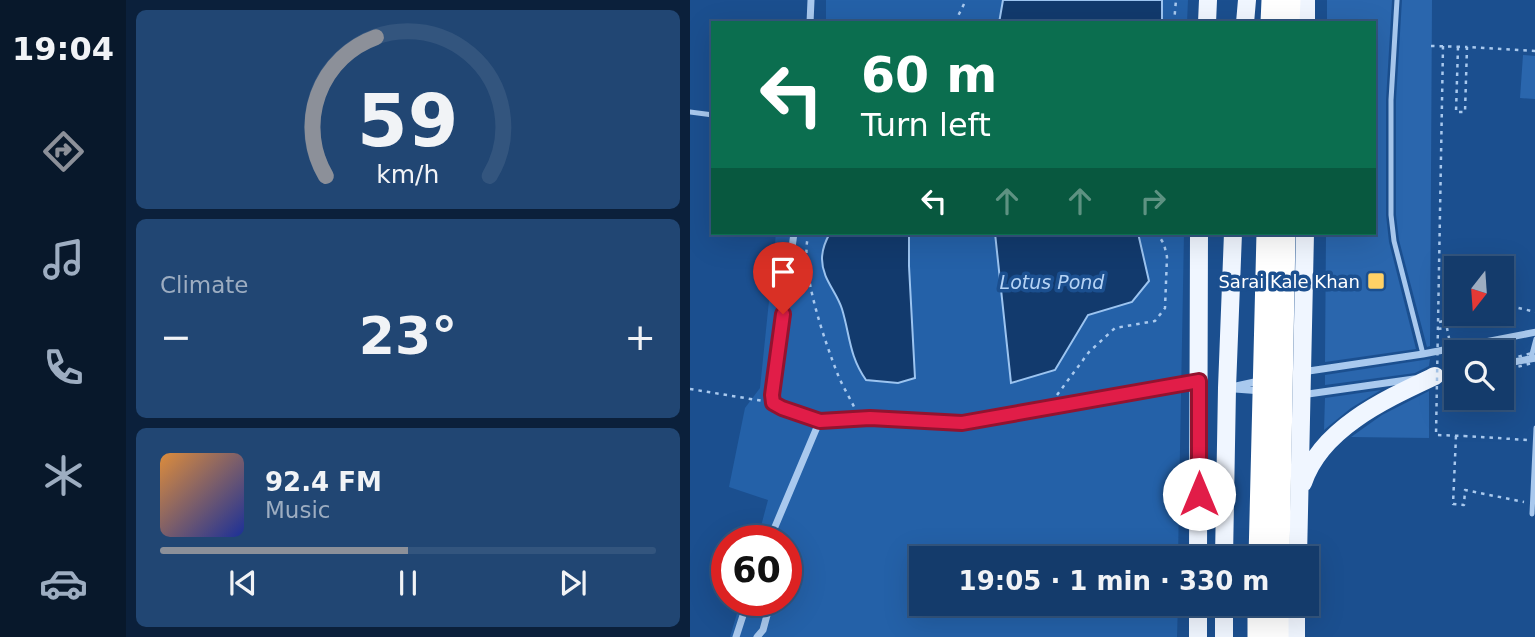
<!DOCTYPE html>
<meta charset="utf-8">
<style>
:root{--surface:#143b6b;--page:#214673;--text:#f1f3f6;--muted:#9dadc1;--line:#33557e;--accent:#8c9099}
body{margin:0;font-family:"DejaVu Sans",sans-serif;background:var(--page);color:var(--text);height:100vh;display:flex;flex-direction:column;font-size:26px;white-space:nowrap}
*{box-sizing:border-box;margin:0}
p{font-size:23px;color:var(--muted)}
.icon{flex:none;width:38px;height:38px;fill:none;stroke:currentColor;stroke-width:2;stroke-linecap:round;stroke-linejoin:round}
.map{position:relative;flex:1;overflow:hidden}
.drawer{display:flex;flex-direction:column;gap:10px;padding:10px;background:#0b203b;width:564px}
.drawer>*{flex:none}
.guide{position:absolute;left:21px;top:21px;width:665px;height:214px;border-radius:0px;box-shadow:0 7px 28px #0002,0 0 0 2px var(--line);background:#0b6e4f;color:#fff;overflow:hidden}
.needle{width:46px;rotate:197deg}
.buttons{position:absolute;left:754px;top:256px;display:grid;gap:14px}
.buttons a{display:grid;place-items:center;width:70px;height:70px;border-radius:0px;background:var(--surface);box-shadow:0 7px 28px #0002,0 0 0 2px var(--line);font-size:35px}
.speed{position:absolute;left:21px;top:525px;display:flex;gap:14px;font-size:35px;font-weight:700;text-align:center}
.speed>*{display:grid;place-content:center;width:91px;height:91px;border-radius:50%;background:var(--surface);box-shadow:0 7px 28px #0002,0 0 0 2px var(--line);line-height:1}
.speed .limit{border:10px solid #d22;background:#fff;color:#111}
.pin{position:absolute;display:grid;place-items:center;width:60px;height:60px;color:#fff;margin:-72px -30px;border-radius:50% 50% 50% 0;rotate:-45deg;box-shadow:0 0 7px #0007}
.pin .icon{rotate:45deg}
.me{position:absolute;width:77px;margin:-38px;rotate:0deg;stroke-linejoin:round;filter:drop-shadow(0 0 5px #0008)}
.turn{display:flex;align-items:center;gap:24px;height:147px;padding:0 35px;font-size:32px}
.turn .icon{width:91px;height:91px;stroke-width:2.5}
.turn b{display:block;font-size:49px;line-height:60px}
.lanes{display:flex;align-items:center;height:66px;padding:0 35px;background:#0003;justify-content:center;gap:35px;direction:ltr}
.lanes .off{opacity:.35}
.big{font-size:52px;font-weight:800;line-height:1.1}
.drawer .card{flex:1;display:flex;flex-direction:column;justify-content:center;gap:10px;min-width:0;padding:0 24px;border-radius:10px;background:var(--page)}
.drawer .dial{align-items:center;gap:0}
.dial svg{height:182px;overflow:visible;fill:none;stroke:var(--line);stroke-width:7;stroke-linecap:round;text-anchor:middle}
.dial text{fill:var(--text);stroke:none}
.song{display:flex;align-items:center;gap:21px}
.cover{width:84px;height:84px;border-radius:10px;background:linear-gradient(135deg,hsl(30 70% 55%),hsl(230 70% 35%))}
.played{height:7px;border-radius:4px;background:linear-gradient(90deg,var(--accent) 50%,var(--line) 50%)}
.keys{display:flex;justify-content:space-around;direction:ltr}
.heat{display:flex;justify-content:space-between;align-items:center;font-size:38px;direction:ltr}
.trip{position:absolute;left:219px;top:546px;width:410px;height:70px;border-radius:0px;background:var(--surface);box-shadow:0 7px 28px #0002,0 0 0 2px var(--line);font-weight:800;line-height:70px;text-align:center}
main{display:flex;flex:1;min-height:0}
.tab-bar{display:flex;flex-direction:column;width:126px;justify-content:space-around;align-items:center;background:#08182b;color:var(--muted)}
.tab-bar .icon{width:49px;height:49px}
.tab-bar .on{color:var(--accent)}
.tab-bar b{font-size:32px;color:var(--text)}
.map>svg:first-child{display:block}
.green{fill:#2461a8}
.water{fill:#123a6d;stroke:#9cc4f0;stroke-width:2}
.building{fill:#2a66ad}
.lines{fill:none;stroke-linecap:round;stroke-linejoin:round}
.path{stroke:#a9c9ee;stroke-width:2.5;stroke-dasharray:3.5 5;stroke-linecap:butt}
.lane{stroke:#a9c9ee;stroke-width:5}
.street{stroke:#a9c9ee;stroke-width:7}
.primary{stroke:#f0f6ff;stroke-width:18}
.highway{stroke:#fff;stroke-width:21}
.path-bridge{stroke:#a9c9ee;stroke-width:2.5;stroke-dasharray:3.5 5;stroke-linecap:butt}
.highway-bridge{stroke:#fff;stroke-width:21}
.route-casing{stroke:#92132f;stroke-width:18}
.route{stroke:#e11d48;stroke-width:12}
.poi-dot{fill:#ffd166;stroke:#1b4f8f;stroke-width:2.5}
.labels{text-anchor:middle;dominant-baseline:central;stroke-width:7;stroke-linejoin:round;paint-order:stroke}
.poi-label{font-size:18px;fill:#fff;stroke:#1b4f8f;text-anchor:end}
.water-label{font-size:19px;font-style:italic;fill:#b5d3f5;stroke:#1b4f8f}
</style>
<main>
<nav class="tab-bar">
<b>19:04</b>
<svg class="icon on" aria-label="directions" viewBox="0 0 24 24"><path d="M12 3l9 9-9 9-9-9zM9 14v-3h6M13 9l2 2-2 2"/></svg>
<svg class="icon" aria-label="music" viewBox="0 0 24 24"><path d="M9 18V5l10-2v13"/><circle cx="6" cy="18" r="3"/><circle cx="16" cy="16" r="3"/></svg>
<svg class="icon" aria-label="phone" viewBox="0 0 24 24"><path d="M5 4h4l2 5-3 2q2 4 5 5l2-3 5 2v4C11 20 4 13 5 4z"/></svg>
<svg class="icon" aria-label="climate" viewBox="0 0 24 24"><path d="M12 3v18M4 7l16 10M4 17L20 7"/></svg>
<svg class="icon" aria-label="car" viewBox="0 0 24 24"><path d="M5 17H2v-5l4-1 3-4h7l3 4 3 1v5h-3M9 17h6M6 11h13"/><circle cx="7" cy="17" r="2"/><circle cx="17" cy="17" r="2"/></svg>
</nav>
<section class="drawer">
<div class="card dial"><svg viewBox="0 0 100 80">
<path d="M14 69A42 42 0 1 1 86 69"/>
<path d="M14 69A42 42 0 0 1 36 8" stroke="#8c9099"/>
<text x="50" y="56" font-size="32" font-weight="700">59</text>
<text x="50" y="72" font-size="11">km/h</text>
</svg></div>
<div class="card"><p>Climate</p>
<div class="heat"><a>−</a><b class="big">23°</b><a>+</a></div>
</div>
<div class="card">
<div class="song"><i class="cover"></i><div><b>92.4 FM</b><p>Music</p></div></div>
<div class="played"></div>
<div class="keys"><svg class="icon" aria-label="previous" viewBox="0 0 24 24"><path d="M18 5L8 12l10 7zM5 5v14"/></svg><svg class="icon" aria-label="pause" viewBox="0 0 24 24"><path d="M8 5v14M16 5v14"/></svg><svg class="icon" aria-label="next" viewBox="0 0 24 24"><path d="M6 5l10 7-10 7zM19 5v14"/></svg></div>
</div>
</section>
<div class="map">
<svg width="846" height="637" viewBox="0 0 846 637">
<rect width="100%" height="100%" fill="#1b4f8f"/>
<!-- green -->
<path class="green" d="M 136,0 L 498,0 L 497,23 L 136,23 Z
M 86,233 L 494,233 L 488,558 L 231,558 L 231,604 L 488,604 L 487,637 L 40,637 L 51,600 L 96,600 L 96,541 L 67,541 L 78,500 L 39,487 L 55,408 L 70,388 Z"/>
<!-- water -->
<path class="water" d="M 313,0 L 472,0 L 472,23 L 309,23 Z
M 140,233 L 219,233 L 219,266 L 225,378 L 208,383 L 176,380 C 159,356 160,335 152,309 C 147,292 132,279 132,259 C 132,251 136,240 140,233 Z
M 305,233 L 448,233 L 459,281 L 442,302 L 398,315 L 365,370 L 321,383 Z"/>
<!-- building -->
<path class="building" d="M 637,0 L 702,0 L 696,100 L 696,215 L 699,242 L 726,349 L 635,362 L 636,233 L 684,233 L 684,23 L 637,23 Z
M 712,0 L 742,0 L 740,346 L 737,347 L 709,240 L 706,215 L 706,100 Z
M 833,55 L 845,56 L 845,99 L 830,98 Z
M 740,359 L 739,366 L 725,373 L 635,385 L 635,375 Z
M 691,390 L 661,408 L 634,430 L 635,398 Z
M 739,391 L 739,438 L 661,437 L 692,415 Z"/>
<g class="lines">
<!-- path -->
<path class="path" d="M 267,23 L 268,16 L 276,0
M 484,23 L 486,0
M 741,46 L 777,47
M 768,47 L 766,112 L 775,112 L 777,47 L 846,51
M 119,233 C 108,266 135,342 148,375 C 153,387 160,398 165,409
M 812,308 L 820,306 L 846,312
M 749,322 L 788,313
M 748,329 L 757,328 L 759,338
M 0,389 L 73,401
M 753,389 L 766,385
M 367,395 L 399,352 L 425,328 L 465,321 L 475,308 L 477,257 L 474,244 L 467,233
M 766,436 L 763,504 L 774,505 L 775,490 L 834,502
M 774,436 L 838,440"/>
<!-- lane -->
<path class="lane" d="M 707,0 L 701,100 L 701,215 L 704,241 L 733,354
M 0,112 L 23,115
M 841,358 L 846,339
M 842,514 L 846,428"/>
<!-- street -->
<path class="street" d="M 120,23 L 121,0
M 104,233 L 82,395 L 83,403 L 92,408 L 130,420
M 812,364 L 846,358
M 612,372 L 733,354 L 846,332
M 747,375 L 766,372
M 537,388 L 569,381
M 545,389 L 572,391
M 611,395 L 724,379
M 79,541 L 130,420 L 180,418 L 272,423 L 509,381
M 46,637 L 58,600
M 67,637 L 73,630 L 81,600"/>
<!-- primary -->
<path class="primary" d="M 517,23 L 518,0
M 555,23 L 557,0
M 616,23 L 616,0
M 613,483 C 631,428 696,399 745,376
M 508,558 L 509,233
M 534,558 L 537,388 L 543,233
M 608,558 L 615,233
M 508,637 L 508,604
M 534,637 L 534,604
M 606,637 L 606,604"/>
<!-- highway -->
<path class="highway" d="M 581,23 L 582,0
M 599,23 L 600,0
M 568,637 L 568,604
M 588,637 L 588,604"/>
<!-- path-bridge -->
<path class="path-bridge" d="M 753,46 L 746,435 L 774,436
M 812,361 L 846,352
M 812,371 L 846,362"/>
<!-- highway-bridge -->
<path class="highway-bridge" d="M 569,558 L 577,233
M 589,558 L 595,233"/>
</g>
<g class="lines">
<!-- route casing -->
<g class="route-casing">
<path id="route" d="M 93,314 L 82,395 L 83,403 L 92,408 L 130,421 L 180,418 L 272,423 L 509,381 L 509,494"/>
</g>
<!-- route -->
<use href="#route" class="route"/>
</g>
<!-- markers -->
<rect class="poi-dot" x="677" y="272" width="18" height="18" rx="3.5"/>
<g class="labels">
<!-- poi labels -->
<g class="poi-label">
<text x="670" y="281">Sarai Kale Khan</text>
</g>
<!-- water labels -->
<g class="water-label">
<text x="362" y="282">Lotus Pond</text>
</g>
</g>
</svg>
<div class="buttons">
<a><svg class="needle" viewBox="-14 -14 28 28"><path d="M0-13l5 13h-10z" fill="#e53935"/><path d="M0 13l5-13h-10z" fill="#9dadc1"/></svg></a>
<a><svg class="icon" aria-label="search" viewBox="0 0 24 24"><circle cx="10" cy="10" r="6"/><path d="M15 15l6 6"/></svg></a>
</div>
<div class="speed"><div class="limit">60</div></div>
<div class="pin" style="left:93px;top:314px;background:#d93025"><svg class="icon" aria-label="arrive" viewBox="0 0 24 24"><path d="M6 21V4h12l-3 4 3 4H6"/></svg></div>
<svg class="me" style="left:509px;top:494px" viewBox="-20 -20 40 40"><circle r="19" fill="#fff"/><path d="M0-13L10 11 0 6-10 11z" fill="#e11d48"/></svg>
<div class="trip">19:05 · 1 min · 330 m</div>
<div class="guide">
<div class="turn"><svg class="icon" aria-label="left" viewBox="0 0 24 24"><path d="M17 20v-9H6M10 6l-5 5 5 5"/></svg><div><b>60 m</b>Turn left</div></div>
<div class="lanes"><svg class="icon" aria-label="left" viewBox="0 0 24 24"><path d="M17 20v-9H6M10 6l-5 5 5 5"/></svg><svg class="icon off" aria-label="ahead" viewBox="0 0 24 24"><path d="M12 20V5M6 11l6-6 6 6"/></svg><svg class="icon off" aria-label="ahead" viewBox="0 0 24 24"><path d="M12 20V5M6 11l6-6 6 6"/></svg><svg class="icon off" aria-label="right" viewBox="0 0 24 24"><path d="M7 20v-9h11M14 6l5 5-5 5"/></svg></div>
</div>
</div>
</main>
